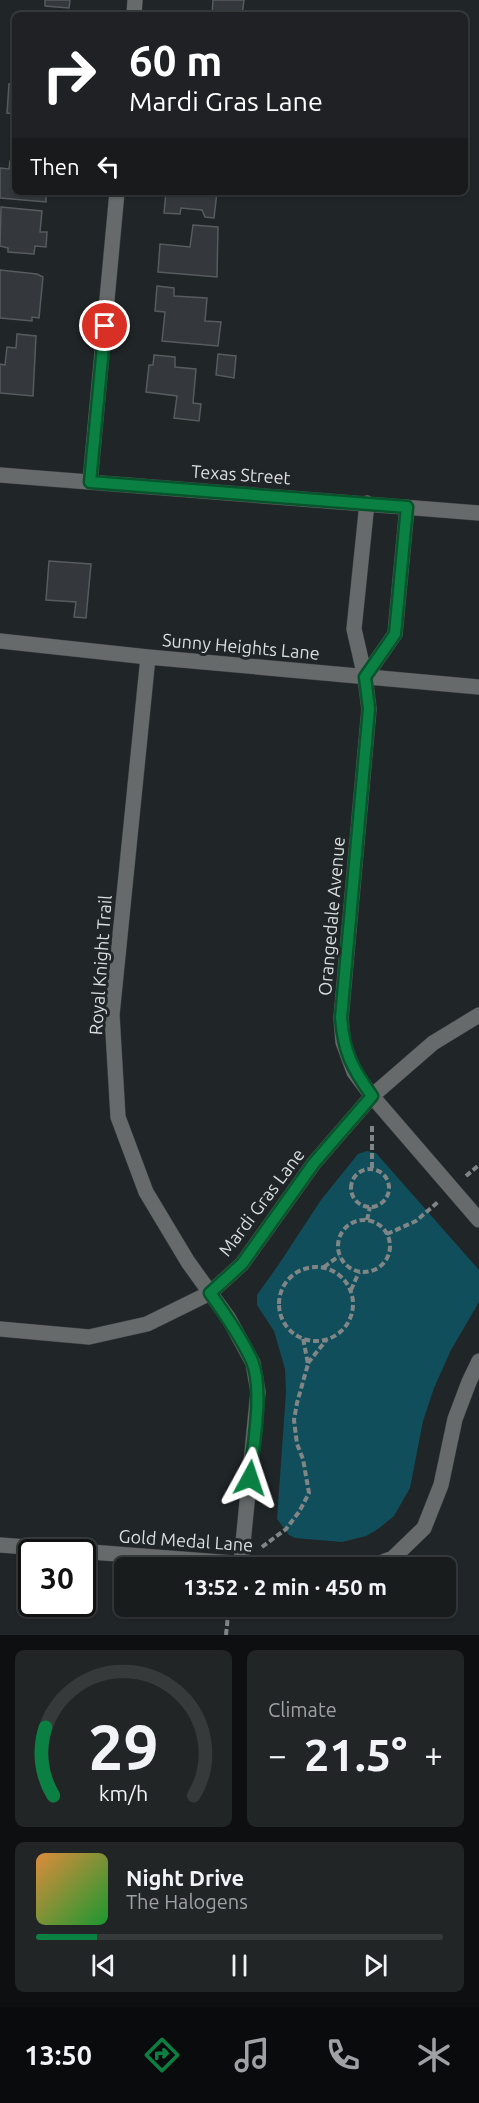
<!DOCTYPE html>
<meta charset="utf-8">
<style>
:root{--surface:#181c1d;--page:#212526;--text:#f1f3f6;--muted:#9fa1a4;--line:#363a3b;--accent:#0b8043}
body{margin:0;font-family:Ubuntu,sans-serif;background:var(--page);color:var(--text);height:100vh;display:flex;flex-direction:column;font-size:22px;white-space:nowrap}
*{box-sizing:border-box;margin:0}
p{font-size:20px;color:var(--muted)}
.icon{flex:none;width:33px;height:33px;fill:none;stroke:currentColor;stroke-width:2;stroke-linecap:round;stroke-linejoin:round}
.map{position:relative;height:1635px;overflow:hidden}
.side{display:flex;flex-direction:column;gap:15px;padding:15px;background:#0d0f10;flex:1}
.side>*{flex:none}
.hud{position:absolute;left:12px;top:12px;width:456px;height:183px;border-radius:9px;box-shadow:0 2px 4px #0004,0 0 0 2px var(--line);background:#202124;color:#fff;overflow:hidden}
.speed{position:absolute;left:18px;top:1539px;display:flex;gap:12px;font-size:30px;font-weight:700;text-align:center}
.speed>*{display:grid;place-content:center;width:78px;height:78px;border-radius:50%;background:var(--surface);box-shadow:0 2px 4px #0004,0 0 0 2px var(--line);line-height:1}
.speed .limit{border:3px solid #111;border-radius:9px;background:#fff;color:#111}
.pin{position:absolute;display:grid;place-items:center;width:51px;height:51px;color:#fff;margin:-26px;border:3px solid #fff;border-radius:50%;box-shadow:0 2px 6px #0007}
.me{position:absolute;width:66px;margin:-33px;rotate:5deg;stroke-linejoin:round;filter:drop-shadow(0 0 4px #0008)}
.turn{display:flex;align-items:center;gap:21px;height:126px;padding:0 18px;font-size:27px}
.turn .icon{width:78px;height:78px;stroke-width:2.5}
.turn b{display:block;font-size:42px;line-height:51px}
.then{display:flex;align-items:center;height:57px;padding:0 18px;background:#0003;gap:12px;font-size:22px}
.big{font-size:45px;font-weight:700;line-height:1.1}
.side .widget{flex:1;display:flex;flex-direction:column;justify-content:center;gap:9px;min-width:0;padding:0 21px;border-radius:9px;background:var(--page)}
.side .dial{align-items:center;gap:0}
.dial svg{height:156px;overflow:visible;fill:none;stroke:var(--line);stroke-width:7;stroke-linecap:round;text-anchor:middle}
.dial text{fill:var(--text);stroke:none}
.song{display:flex;align-items:center;gap:18px}
.cover{width:72px;height:72px;border-radius:9px;background:linear-gradient(135deg,hsl(30 70% 55%),hsl(130 70% 35%))}
.played{height:6px;border-radius:3px;background:linear-gradient(90deg,var(--accent) 15%,var(--line) 15%)}
.keys{display:flex;justify-content:space-around;direction:ltr}
.heat{display:flex;justify-content:space-between;align-items:center;font-size:33px;direction:ltr}
.side .tiles{flex:1;display:grid;gap:15px;grid-template-columns:1fr 1fr}
.widget:last-child{grid-column:span 2}
.trip{position:absolute;left:114px;top:1557px;width:342px;height:60px;border-radius:9px;background:var(--surface);box-shadow:0 2px 4px #0004,0 0 0 2px var(--line);font-weight:700;line-height:60px;text-align:center}
.menu{display:flex;height:96px;justify-content:space-around;align-items:center;background:#0a0b0c;color:var(--muted)}
.menu .icon{width:42px;height:42px}
.menu .selected{color:var(--accent)}
.menu b{font-size:27px;color:var(--text)}
.map>svg:first-child{display:block}
.green{fill:#114e5b}
.building{fill:#34383c;stroke:#565b5f;stroke-width:1.5}
.lines{fill:none;stroke-linecap:round;stroke-linejoin:round}
.minor-casing{stroke:#3e4244;stroke-width:16}
.path{stroke:#808586;stroke-width:4;stroke-dasharray:6 3;stroke-linecap:butt}
.minor{stroke:#676a6a;stroke-width:15}
.route-casing{stroke:#07532c;stroke-width:15}
.route{stroke:#0b8043;stroke-width:10}
.labels{text-anchor:middle;dominant-baseline:central;stroke-width:6;stroke-linejoin:round;paint-order:stroke}
.street-label{font-size:18px;fill:#d9ddde;stroke:#202527}
</style>
<div class="map">
<svg width="479" height="1635" viewBox="0 0 479 1635">
<rect width="100%" height="100%" fill="#202527"/>
<!-- green -->
<path class="green" d="M 367,1151 L 376,1153 L 479,1270 L 479,1302 L 451,1350 L 434,1388 L 423,1421 L 410,1488 L 394,1516 L 378,1529 L 366,1536 L 342,1542 L 295,1538 L 289,1535 L 277,1519 L 286,1392 L 285,1369 L 274,1331 L 257,1305 L 257,1295 L 279,1264 L 321,1200 L 358,1154 Z"/>
<!-- building -->
<path class="building" d="M 45,0 L 70,0 L 69,8 L 45,6 Z
M 213,0 L 244,0 L 242,15 L 212,15 Z
M 9,84 L 15,85 L 15,114 L 7,113 Z
M 10,161 L 15,161 L 15,192 L 46,192 L 46,202 L 0,198 L 0,168 L 9,169 Z
M 166,192 L 217,192 L 214,218 L 205,217 L 202,210 L 181,208 L 180,214 L 164,213 Z
M 1,207 L 42,211 L 40,232 L 47,232 L 46,247 L 35,246 L 34,254 L 8,252 L 8,248 L 0,246 Z
M 193,225 L 218,227 L 217,277 L 158,272 L 160,244 L 190,247 Z
M 0,270 L 37,274 L 43,277 L 39,318 L 32,317 L 32,321 L 0,318 Z
M 157,286 L 174,288 L 174,296 L 207,298 L 205,321 L 221,322 L 218,346 L 162,341 L 165,312 L 155,311 Z
M 17,334 L 36,336 L 33,396 L 0,393 L 0,364 L 5,365 L 7,347 L 16,348 Z
M 218,354 L 236,356 L 234,378 L 216,375 Z
M 154,355 L 175,357 L 175,367 L 196,369 L 193,403 L 201,404 L 199,421 L 174,418 L 177,396 L 146,392 L 149,365 L 153,365 Z
M 49,561 L 91,564 L 86,618 L 74,617 L 76,602 L 46,600 Z"/>
<g class="lines">
<!-- minor casing -->
<g class="minor-casing">
<path id="minor" d="M 134,15 L 135,0
M 0,475 L 479,513
M 90,482 L 117,192
M 367,503 L 354,629 L 365,677 L 369,709 L 341,1018 L 343,1042 L 354,1072 L 372,1096 L 479,1220
M 0,641 L 148,657 L 479,687
M 148,657 L 112,1015 L 118,1117 L 146,1192 L 188,1262 L 229,1319 L 253,1363 L 258,1392 L 241,1563
M 365,677 L 395,634 L 407,507
M 0,1329 L 89,1337 L 147,1324 L 210,1293 L 242,1264 L 314,1163 L 372,1096 L 433,1043 L 479,1015
M 0,1545 L 298,1568
M 367,1568 L 393,1558 L 424,1528 L 441,1485 L 455,1419 L 469,1382 L 479,1361"/>
</g>
<!-- path -->
<path class="path" d="M 372,1168 L 372,1124
M351 1188a19 19 0 1 1 38 0a19 19 0 1 1-38 0Z
M 466,1176 L 479,1165
M338 1246a26 26 0 1 1 52 0a26 26 0 1 1-52 0Z
M 367,1220 L 370,1207
M 387,1234 L 416,1221 L 438,1202
M 324,1267 L 339,1256
M279 1304a37 37 0 1 1 74 0a37 37 0 1 1-74 0Z
M 351,1290 L 359,1272
M 308,1363 L 327,1339
M 262,1547 L 286,1529 L 299,1512 L 309,1493 L 303,1459 L 297,1444 L 294,1420 L 297,1403 L 308,1364 L 303,1338
M 226,1635 L 229,1606"/>
<!-- minor -->
<use href="#minor" class="minor"/>
</g>
<g class="lines">
<!-- route casing -->
<g class="route-casing">
<path id="route" d="M 105,326 L 90,482 L 407,507 L 395,634 L 365,677 L 369,709 L 341,1018 C 344,1053 352,1068 372,1096 L 314,1163 L 242,1264 L 210,1293 C 225,1314 241,1337 252,1361 C 264,1390 253,1446 250,1478"/>
</g>
<!-- route -->
<use href="#route" class="route"/>
</g>
<g class="labels">
<!-- street labels -->
<g class="street-label">
<text transform="translate(241 474) rotate(4)">Texas Street</text>
<text transform="translate(241 646) rotate(5)">Sunny Heights Lane</text>
<text transform="translate(331 916) rotate(-85)">Orangedale Avenue</text>
<text transform="translate(100 965) rotate(-86)">Royal Knight Trail</text>
<text transform="translate(261 1202) rotate(-53)">Mardi Gras Lane</text>
<text transform="translate(186 1540) rotate(4)">Gold Medal Lane</text>
</g>
</g>
</svg>
<div class="speed"><div class="limit">30</div></div>
<div class="pin" style="left:105px;top:326px;background:#d93025"><svg class="icon" aria-label="arrive" viewBox="0 0 24 24"><path d="M6 21V4h12l-3 4 3 4H6"/></svg></div>
<svg class="me" style="left:250px;top:1478px" viewBox="-20 -20 40 40"><path d="M0-17L14 15 0 8-14 15z" fill="#0b8043" stroke="#fff" stroke-width="4"/></svg>
<div class="trip">13:52 · 2 min · 450 m</div>
<div class="hud">
<div class="turn"><svg class="icon" aria-label="right" viewBox="0 0 24 24"><path d="M7 20v-9h11M14 6l5 5-5 5"/></svg><div><b>60 m</b>Mardi Gras Lane</div></div>
<div class="then">Then<svg class="icon" aria-label="left" viewBox="0 0 24 24"><path d="M17 20v-9H6M10 6l-5 5 5 5"/></svg></div>
</div>
</div>
<section class="side">
<div class="tiles">
<div class="widget dial"><svg viewBox="0 0 100 80">
<path d="M14 69A42 42 0 1 1 86 69"/>
<path d="M14 69A42 42 0 0 1 10 34" stroke="#0b8043"/>
<text x="50" y="56" font-size="32" font-weight="700">29</text>
<text x="50" y="72" font-size="11">km/h</text>
</svg></div>
<div class="widget"><p>Climate</p>
<div class="heat"><a>−</a><b class="big">21.5°</b><a>+</a></div>
</div>
<div class="widget">
<div class="song"><i class="cover"></i><div><b>Night Drive</b><p>The Halogens</p></div></div>
<div class="played"></div>
<div class="keys"><svg class="icon" aria-label="previous" viewBox="0 0 24 24"><path d="M18 5L8 12l10 7zM5 5v14"/></svg><svg class="icon" aria-label="pause" viewBox="0 0 24 24"><path d="M8 5v14M16 5v14"/></svg><svg class="icon" aria-label="next" viewBox="0 0 24 24"><path d="M6 5l10 7-10 7zM19 5v14"/></svg></div>
</div>
</div>
</section>
<nav class="menu">
<b>13:50</b>
<svg class="icon selected" aria-label="directions" viewBox="0 0 24 24"><path d="M12 3l9 9-9 9-9-9zM9 14v-3h6M13 9l2 2-2 2"/></svg>
<svg class="icon" aria-label="music" viewBox="0 0 24 24"><path d="M9 18V5l10-2v13"/><circle cx="6" cy="18" r="3"/><circle cx="16" cy="16" r="3"/></svg>
<svg class="icon" aria-label="phone" viewBox="0 0 24 24"><path d="M5 4h4l2 5-3 2q2 4 5 5l2-3 5 2v4C11 20 4 13 5 4z"/></svg>
<svg class="icon" aria-label="climate" viewBox="0 0 24 24"><path d="M12 3v18M4 7l16 10M4 17L20 7"/></svg>
</nav>
